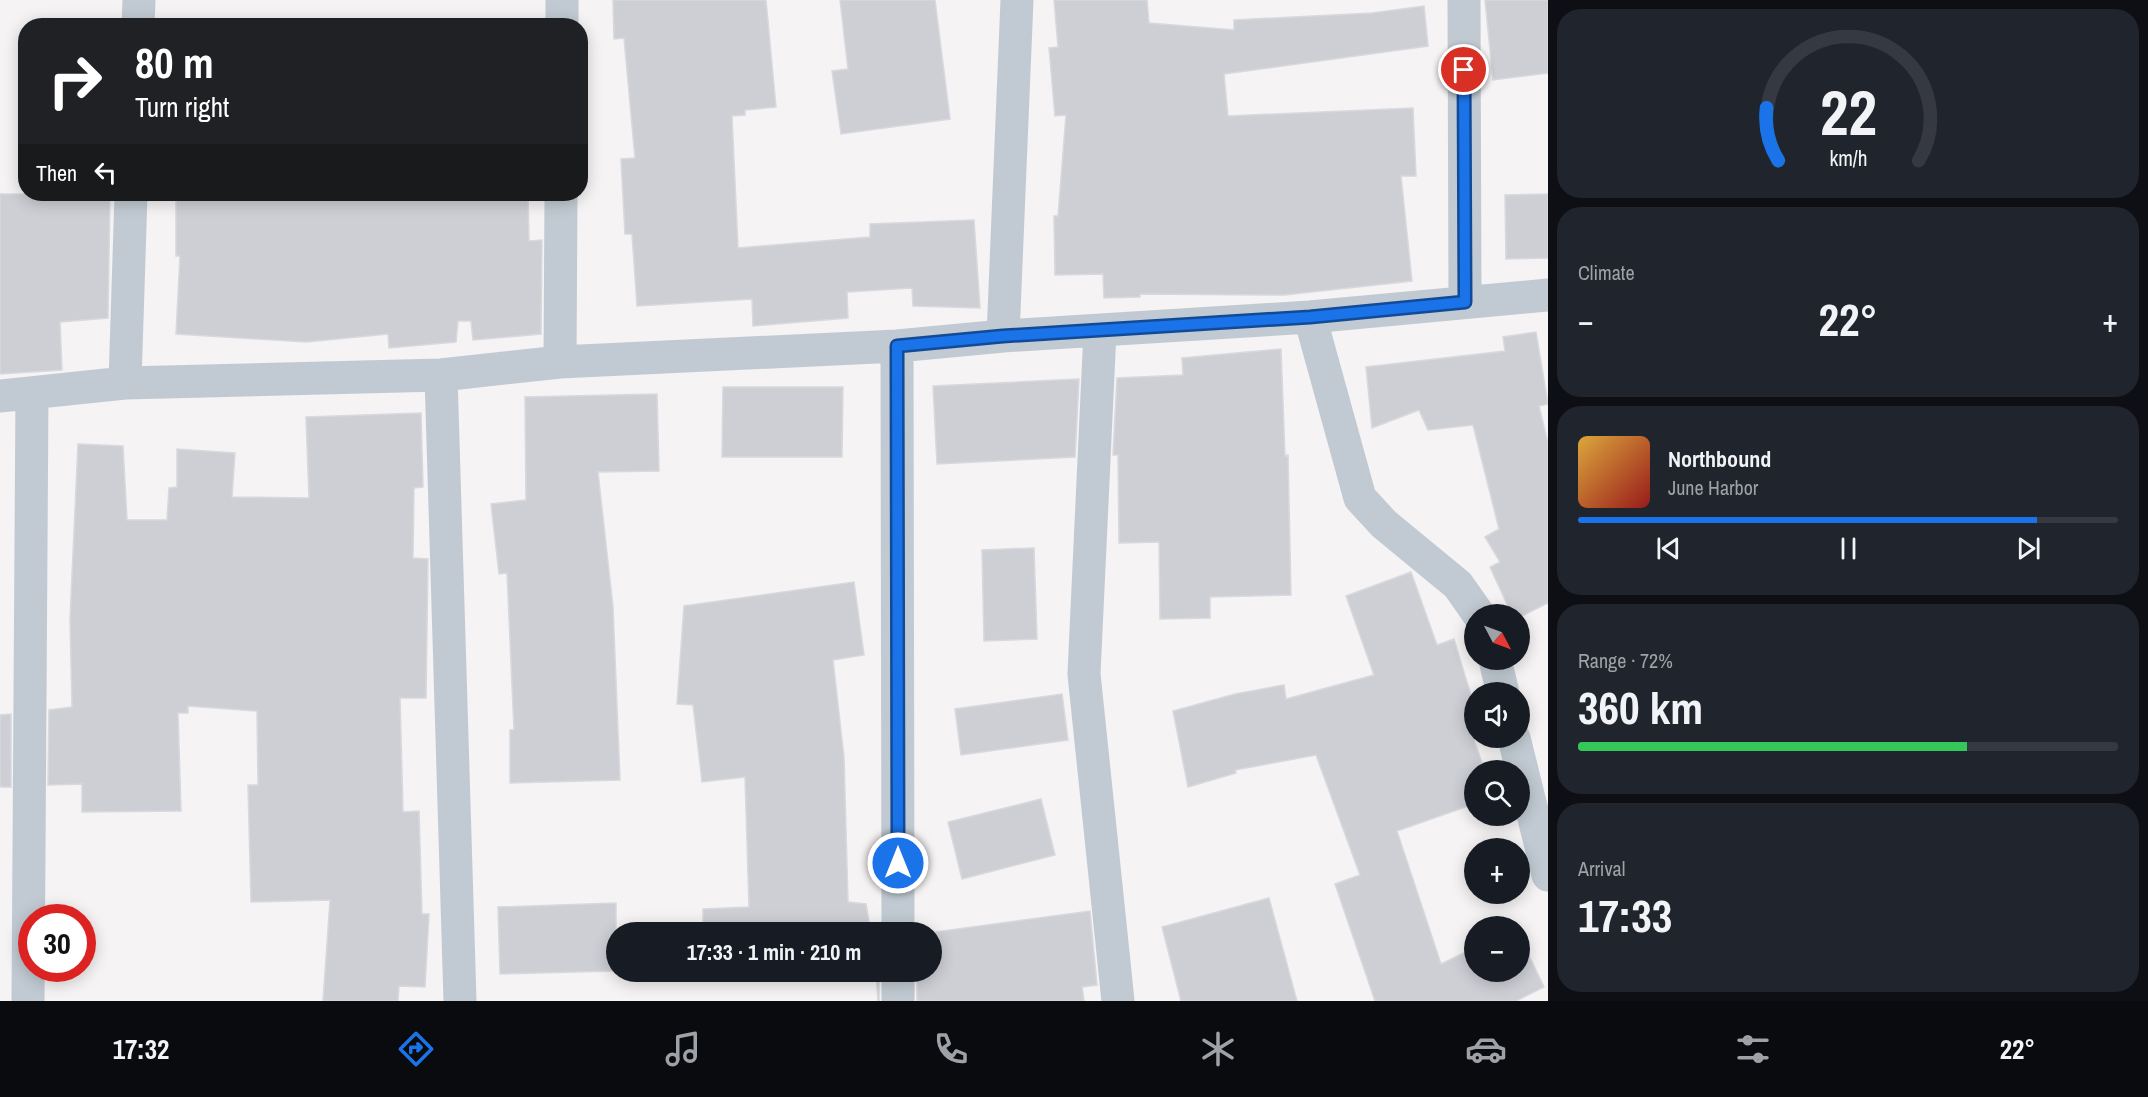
<!DOCTYPE html>
<meta charset="utf-8">
<style>
:root{--surface:#171b24;--page:#20242c;--text:#f1f3f6;--muted:#9ea1a6;--line:#363941;--accent:#1a73e8}
body{margin:0;font-family:"Archivo Narrow",sans-serif;background:var(--page);color:var(--text);height:100vh;display:flex;flex-direction:column;font-size:22px;white-space:nowrap}
*{box-sizing:border-box;margin:0}
p{font-size:20px;color:var(--muted)}
.icon{flex:none;width:33px;height:33px;fill:none;stroke:currentColor;stroke-width:2;stroke-linecap:round;stroke-linejoin:round}
.map{position:relative;flex:1;overflow:hidden}
.sheet{display:flex;flex-direction:column;gap:9px;padding:9px;background:#0d0f14;width:600px}
.sheet>*{flex:none}
.banner{position:absolute;left:18px;top:18px;width:570px;height:183px;border-radius:24px;box-shadow:0 3px 15px #0003;background:#202124;color:#fff;overflow:hidden}
.needle{width:39px;rotate:131deg}
.fabs{position:absolute;left:1464px;top:604px;display:grid;gap:12px}
.fabs a{display:grid;place-items:center;width:66px;height:66px;border-radius:50%;background:var(--surface);box-shadow:0 3px 15px #0003;font-size:30px}
.speed{position:absolute;left:18px;top:904px;display:flex;gap:12px;font-size:30px;font-weight:700;text-align:center}
.speed>*{display:grid;place-content:center;width:78px;height:78px;border-radius:50%;background:var(--surface);box-shadow:0 3px 15px #0003;line-height:1}
.speed .limit{border:9px solid #d22;background:#fff;color:#111}
.pin{position:absolute;display:grid;place-items:center;width:51px;height:51px;color:#fff;margin:-26px;border:3px solid #fff;border-radius:50%;box-shadow:0 2px 6px #0007}
.me{position:absolute;width:66px;margin:-33px;rotate:0deg;stroke-linejoin:round;filter:drop-shadow(0 0 4px #0008)}
.turn{display:flex;align-items:center;gap:21px;height:126px;padding:0 18px;font-size:27px}
.turn .icon{width:78px;height:78px;stroke-width:2.5}
.turn b{display:block;font-size:42px;line-height:51px}
.then{display:flex;align-items:center;height:57px;padding:0 18px;background:#0003;gap:12px;font-size:22px}
.big{font-size:45px;font-weight:700;line-height:1.1}
.sheet .widget{flex:1;display:flex;flex-direction:column;justify-content:center;gap:9px;min-width:0;padding:0 21px;border-radius:24px;background:var(--page)}
.sheet .dial{align-items:center;gap:0}
.dial svg{height:156px;overflow:visible;fill:none;stroke:var(--line);stroke-width:7;stroke-linecap:round;text-anchor:middle}
.dial text{fill:var(--text);stroke:none}
.song{display:flex;align-items:center;gap:18px}
.cover{width:72px;height:72px;border-radius:9px;background:linear-gradient(135deg,hsl(40 70% 55%),hsl(0 70% 35%))}
.played{height:6px;border-radius:3px;background:linear-gradient(90deg,var(--accent) 85%,var(--line) 85%)}
.keys{display:flex;justify-content:space-around;direction:ltr}
.heat{display:flex;justify-content:space-between;align-items:center;font-size:33px;direction:ltr}
.charge{height:9px;border-radius:4px;background:linear-gradient(90deg,#34c759 72%,var(--line) 0)}
.trip{position:absolute;left:606px;top:922px;width:336px;height:60px;border-radius:30px;background:var(--surface);box-shadow:0 3px 15px #0003;font-weight:700;line-height:60px;text-align:center}
.menu{display:flex;height:96px;justify-content:space-around;align-items:center;background:#090b0e;color:var(--muted)}
.menu .icon{width:42px;height:42px}
.menu .current{color:var(--accent)}
.menu b{font-size:27px;color:var(--text)}
main{display:flex;flex:1;min-height:0}
.map>svg:first-child{display:block}
.building{fill:#cdcfd5;stroke:#d7d9de;stroke-width:1.5}
.lines{fill:none;stroke-linecap:round;stroke-linejoin:round}
.minor{stroke:#c1cad2;stroke-width:33}
.route-casing{stroke:#114b97;stroke-width:15}
.route{stroke:#1a73e8;stroke-width:10}
</style>
<main>
<div class="map">
<svg width="1548" height="1001" viewBox="0 0 1548 1001">
<rect width="100%" height="100%" fill="#f5f3f3"/>
<!-- building -->
<path class="building" d="M 613,0 L 766,0 L 776,107 L 745,110 L 745,115 L 732,116 L 738,248 L 870,237 L 870,224 L 974,220 L 980,308 L 913,306 L 912,288 L 847,292 L 848,318 L 753,326 L 752,299 L 637,306 L 632,234 L 625,234 L 621,159 L 635,158 L 624,38 L 614,39 Z
M 840,0 L 935,0 L 950,119 L 841,134 L 832,71 L 848,69 Z
M 1054,0 L 1147,0 L 1149,23 L 1234,30 L 1234,20 L 1372,13 L 1424,6 L 1428,46 L 1224,74 L 1228,116 L 1413,108 L 1416,176 L 1401,176 L 1412,281 L 1284,295 L 1140,294 L 1140,297 L 1104,298 L 1103,274 L 1055,275 L 1054,216 L 1058,216 L 1066,115 L 1055,116 L 1049,48 L 1058,47 Z
M 1485,0 L 1548,0 L 1548,73 L 1493,80 Z
M 0,194 L 110,194 L 108,318 L 60,322 L 62,370 L 0,374 Z
M 176,194 L 528,194 L 529,241 L 542,240 L 541,334 L 473,340 L 471,321 L 458,321 L 456,342 L 389,348 L 388,334 L 306,342 L 176,334 L 180,256 L 176,256 Z
M 1548,194 L 1548,258 L 1506,259 L 1505,195 Z
M 1536,332 L 1548,404 L 1539,406 L 1548,443 L 1548,603 L 1520,617 L 1512,615 L 1490,567 L 1500,562 L 1485,537 L 1499,529 L 1473,425 L 1428,430 L 1419,410 L 1372,428 L 1366,367 L 1505,351 L 1503,337 Z
M 1281,349 L 1285,456 L 1288,455 L 1291,595 L 1210,597 L 1210,618 L 1160,619 L 1159,542 L 1119,543 L 1118,455 L 1113,455 L 1117,378 L 1183,375 L 1182,358 Z
M 1079,379 L 1075,457 L 937,464 L 933,386 Z
M 723,387 L 843,387 L 842,457 L 722,457 Z
M 657,394 L 659,471 L 598,472 L 613,607 L 620,780 L 510,783 L 510,730 L 514,730 L 507,573 L 499,574 L 491,504 L 526,500 L 525,397 Z
M 421,413 L 423,487 L 414,488 L 413,558 L 428,559 L 426,698 L 400,698 L 403,812 L 419,811 L 422,914 L 429,914 L 425,987 L 399,986 L 398,1001 L 323,1001 L 330,900 L 251,902 L 248,785 L 258,785 L 257,711 L 188,706 L 188,713 L 178,713 L 181,811 L 82,812 L 82,784 L 48,785 L 49,710 L 72,707 L 70,619 L 78,444 L 123,446 L 127,520 L 167,520 L 169,488 L 177,487 L 177,449 L 235,453 L 232,497 L 309,498 L 306,417 Z
M 1034,548 L 1037,639 L 984,641 L 982,550 Z
M 1411,572 L 1437,645 L 1454,639 L 1474,705 L 1474,740 L 1485,771 L 1474,771 L 1474,804 L 1397,831 L 1441,964 L 1474,948 L 1474,972 L 1520,972 L 1520,937 L 1544,987 L 1516,1001 L 1375,1001 L 1335,884 L 1360,875 L 1316,755 L 1235,770 L 1236,773 L 1188,787 L 1173,711 L 1235,694 L 1284,685 L 1286,699 L 1374,675 L 1346,596 Z
M 854,582 L 864,655 L 833,660 L 844,757 L 848,902 L 866,904 L 871,933 L 703,933 L 703,909 L 749,907 L 745,777 L 702,782 L 693,705 L 677,704 L 684,606 Z
M 1062,694 L 1068,740 L 961,755 L 955,709 Z
M 11,714 L 11,787 L 0,787 L 0,715 Z
M 1041,799 L 1055,855 L 962,879 L 948,822 Z
M 1269,898 L 1297,1001 L 1181,1001 L 1162,927 Z
M 616,903 L 616,971 L 500,974 L 498,907 Z
M 1090,911 L 1097,985 L 1082,987 L 1084,1001 L 917,1001 L 917,972 L 932,972 L 932,933 L 928,933 Z
M 704,972 L 832,972 L 704,976 Z
M 876,972 L 879,972 L 879,1001 L 878,1001 Z"/>
<g class="lines">
<!-- minor -->
<path class="minor" d="M 1464,0 L 1465,302
M 138,26 L 139,0
M 562,26 L 562,0
M 1310,317 L 1360,498 L 1384,524 L 1458,585 L 1479,615
M 1100,331 L 1084,674 L 1118,1001
M 1003,336 L 1017,0
M 897,346 L 898,933
M 560,362 L 561,194
M 441,375 L 460,1001
M 125,383 L 131,194
M 0,396 L 125,383 L 441,375 L 560,362 L 897,346 L 1003,336 L 1310,317 L 1548,295
M 1495,660 L 1503,693
M 1514,738 L 1548,875
M 898,972 L 898,1001
M 28,1001 L 32,393"/>
</g>
<g class="lines">
<!-- route casing -->
<g class="route-casing">
<path id="route" d="M 898,863 L 897,346 L 1003,336 L 1310,317 L 1465,302 L 1464,70"/>
</g>
<!-- route -->
<use href="#route" class="route"/>
</g>
</svg>
<div class="fabs">
<a><svg class="needle" viewBox="-14 -14 28 28"><path d="M0-13l5 13h-10z" fill="#e53935"/><path d="M0 13l5-13h-10z" fill="#9ea1a6"/></svg></a>
<a><svg class="icon" aria-label="sound" viewBox="0 0 24 24"><path d="M4 9h4l5-4v14l-5-4H4zM17 9q2 3 0 6"/></svg></a>
<a><svg class="icon" aria-label="search" viewBox="0 0 24 24"><circle cx="10" cy="10" r="6"/><path d="M15 15l6 6"/></svg></a>
<a>+</a>
<a>−</a>
</div>
<div class="speed"><div class="limit">30</div></div>
<div class="pin" style="left:1464px;top:70px;background:#d93025"><svg class="icon" aria-label="arrive" viewBox="0 0 24 24"><path d="M6 21V4h12l-3 4 3 4H6"/></svg></div>
<svg class="me" style="left:898px;top:863px" viewBox="-20 -20 40 40"><circle r="17" fill="#1a73e8" stroke="#fff" stroke-width="3"/><path d="M0-11L8 9 0 5-8 9z" fill="#fff"/></svg>
<div class="trip">17:33 · 1 min · 210 m</div>
<div class="banner">
<div class="turn"><svg class="icon" aria-label="right" viewBox="0 0 24 24"><path d="M7 20v-9h11M14 6l5 5-5 5"/></svg><div><b>80 m</b>Turn right</div></div>
<div class="then">Then<svg class="icon" aria-label="left" viewBox="0 0 24 24"><path d="M17 20v-9H6M10 6l-5 5 5 5"/></svg></div>
</div>
</div>
<section class="sheet">
<div class="widget dial"><svg viewBox="0 0 100 80">
<path d="M14 69A42 42 0 1 1 86 69"/>
<path d="M14 69A42 42 0 0 1 8 42" stroke="#1a73e8"/>
<text x="50" y="56" font-size="32" font-weight="700">22</text>
<text x="50" y="72" font-size="11">km/h</text>
</svg></div>
<div class="widget"><p>Climate</p>
<div class="heat"><a>−</a><b class="big">22°</b><a>+</a></div>
</div>
<div class="widget">
<div class="song"><i class="cover"></i><div><b>Northbound</b><p>June Harbor</p></div></div>
<div class="played"></div>
<div class="keys"><svg class="icon" aria-label="previous" viewBox="0 0 24 24"><path d="M18 5L8 12l10 7zM5 5v14"/></svg><svg class="icon" aria-label="pause" viewBox="0 0 24 24"><path d="M8 5v14M16 5v14"/></svg><svg class="icon" aria-label="next" viewBox="0 0 24 24"><path d="M6 5l10 7-10 7zM19 5v14"/></svg></div>
</div>
<div class="widget"><p>Range · 72%</p><b class="big">360 km</b><div class="charge"></div></div>
<div class="widget"><p>Arrival</p><b class="big">17:33</b></div>
</section>
</main>
<nav class="menu">
<b>17:32</b>
<svg class="icon current" aria-label="directions" viewBox="0 0 24 24"><path d="M12 3l9 9-9 9-9-9zM9 14v-3h6M13 9l2 2-2 2"/></svg>
<svg class="icon" aria-label="music" viewBox="0 0 24 24"><path d="M9 18V5l10-2v13"/><circle cx="6" cy="18" r="3"/><circle cx="16" cy="16" r="3"/></svg>
<svg class="icon" aria-label="phone" viewBox="0 0 24 24"><path d="M5 4h4l2 5-3 2q2 4 5 5l2-3 5 2v4C11 20 4 13 5 4z"/></svg>
<svg class="icon" aria-label="climate" viewBox="0 0 24 24"><path d="M12 3v18M4 7l16 10M4 17L20 7"/></svg>
<svg class="icon" aria-label="car" viewBox="0 0 24 24"><path d="M5 17H2v-5l4-1 3-4h7l3 4 3 1v5h-3M9 17h6M6 11h13"/><circle cx="7" cy="17" r="2"/><circle cx="17" cy="17" r="2"/></svg>
<svg class="icon" aria-label="filters" viewBox="0 0 24 24"><path d="M4 7h16M4 17h16"/><circle cx="9" cy="7" r="2"/><circle cx="15" cy="17" r="2"/></svg>
<b>22°</b>
</nav>
